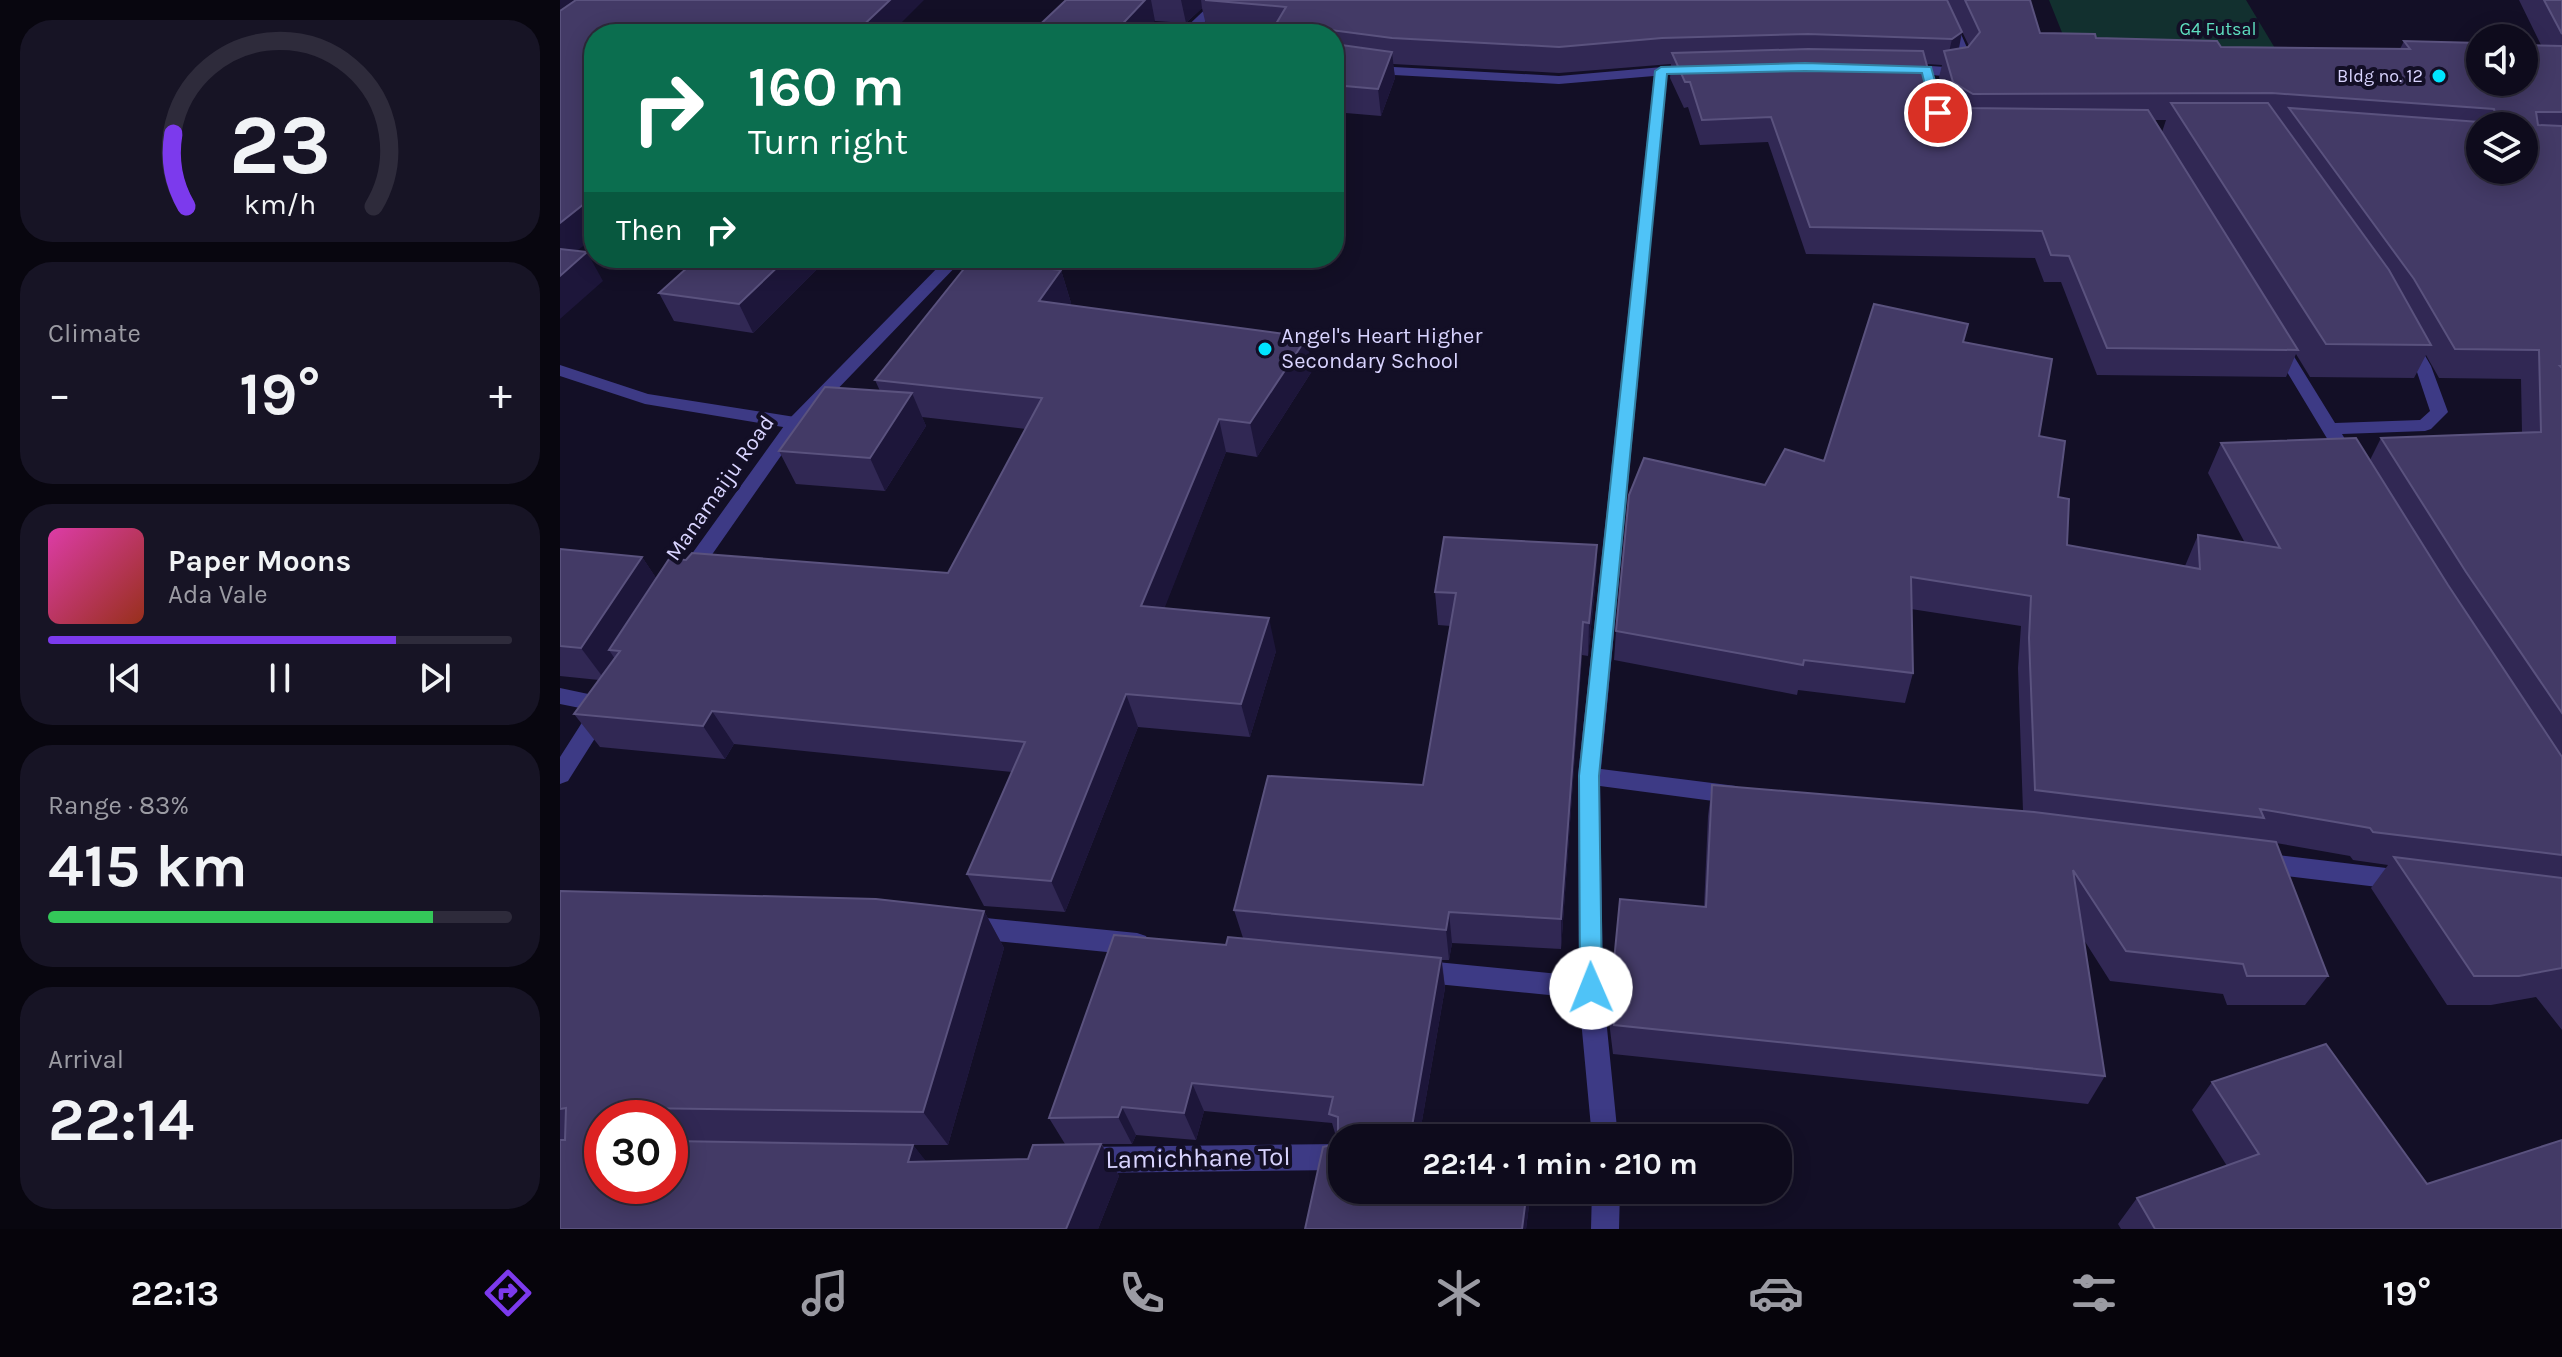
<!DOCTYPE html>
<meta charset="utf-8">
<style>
:root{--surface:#0e0b1c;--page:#171425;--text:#f1f3f6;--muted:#9b9ba3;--line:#2e2b3b;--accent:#7c3aed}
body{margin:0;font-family:Karla,sans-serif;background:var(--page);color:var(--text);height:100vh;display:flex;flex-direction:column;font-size:30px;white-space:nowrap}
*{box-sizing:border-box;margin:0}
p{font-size:26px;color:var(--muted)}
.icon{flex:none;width:44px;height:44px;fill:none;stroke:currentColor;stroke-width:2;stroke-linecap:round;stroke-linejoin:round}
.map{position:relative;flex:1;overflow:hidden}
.side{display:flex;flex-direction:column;gap:20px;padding:20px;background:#08060f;width:560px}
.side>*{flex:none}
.hud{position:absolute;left:24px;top:24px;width:760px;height:244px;border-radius:32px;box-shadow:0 4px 20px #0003,0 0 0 2px var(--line);background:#0b6e4f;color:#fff;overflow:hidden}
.buttons{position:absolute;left:1906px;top:24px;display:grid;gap:16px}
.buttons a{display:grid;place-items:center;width:72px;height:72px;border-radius:50%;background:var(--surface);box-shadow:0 4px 20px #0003,0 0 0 2px var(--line);font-size:40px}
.speed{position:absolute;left:24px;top:1100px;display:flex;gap:16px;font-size:40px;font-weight:700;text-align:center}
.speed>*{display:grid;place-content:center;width:104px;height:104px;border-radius:50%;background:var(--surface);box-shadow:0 4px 20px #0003,0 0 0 2px var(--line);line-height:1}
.speed .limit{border:12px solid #d22;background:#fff;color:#111}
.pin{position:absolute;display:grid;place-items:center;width:68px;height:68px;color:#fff;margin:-34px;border:4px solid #fff;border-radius:50%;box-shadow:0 2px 8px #0007}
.me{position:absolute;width:88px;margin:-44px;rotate:359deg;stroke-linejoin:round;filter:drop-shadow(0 0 6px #0008)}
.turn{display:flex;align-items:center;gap:28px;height:168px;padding:0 32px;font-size:36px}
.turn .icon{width:104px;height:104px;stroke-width:2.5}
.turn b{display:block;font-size:56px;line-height:68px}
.then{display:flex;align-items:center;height:76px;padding:0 32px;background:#0003;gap:16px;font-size:30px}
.big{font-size:60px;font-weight:700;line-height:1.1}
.side .tile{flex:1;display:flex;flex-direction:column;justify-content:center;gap:12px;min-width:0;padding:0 28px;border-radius:32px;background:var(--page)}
.side .dial{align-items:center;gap:0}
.dial svg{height:208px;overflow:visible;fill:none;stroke:var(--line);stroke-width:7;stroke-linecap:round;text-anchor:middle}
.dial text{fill:var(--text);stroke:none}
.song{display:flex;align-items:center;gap:24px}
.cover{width:96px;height:96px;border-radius:12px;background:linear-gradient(135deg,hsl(320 70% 55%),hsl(10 70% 35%))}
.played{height:8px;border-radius:4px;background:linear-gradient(90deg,var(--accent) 75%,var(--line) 75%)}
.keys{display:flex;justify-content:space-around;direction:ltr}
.heat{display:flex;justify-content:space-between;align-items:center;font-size:44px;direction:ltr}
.charge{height:12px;border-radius:6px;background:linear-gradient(90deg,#34c759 83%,var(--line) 0)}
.trip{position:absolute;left:768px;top:1124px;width:464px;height:80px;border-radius:32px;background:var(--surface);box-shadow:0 4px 20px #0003,0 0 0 2px var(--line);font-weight:700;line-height:80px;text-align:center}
.tab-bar{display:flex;height:128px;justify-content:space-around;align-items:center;background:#06040b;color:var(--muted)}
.tab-bar .icon{width:56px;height:56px}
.tab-bar .selected{color:var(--accent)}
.tab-bar b{font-size:36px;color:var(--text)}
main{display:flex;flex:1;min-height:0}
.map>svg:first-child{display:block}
.green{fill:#12302f}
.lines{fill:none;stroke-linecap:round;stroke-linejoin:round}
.service{fill:#3d3a85;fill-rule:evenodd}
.minor{fill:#3d3a85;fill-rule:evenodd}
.wall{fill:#312854;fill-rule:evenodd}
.shaded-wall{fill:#1d163a}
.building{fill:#433a66;stroke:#5a527e;stroke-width:2;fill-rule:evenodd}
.route{fill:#4fc3f7;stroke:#337fa1;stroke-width:2}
.poi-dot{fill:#00e5ff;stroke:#130f26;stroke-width:3}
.labels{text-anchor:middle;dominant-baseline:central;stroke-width:8;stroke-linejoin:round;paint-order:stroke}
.far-park-label{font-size:18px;fill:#5fe0c0;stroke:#130f26}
.far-poi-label{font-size:18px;fill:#d9d4ff;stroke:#130f26;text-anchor:end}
.poi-label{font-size:22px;fill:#d9d4ff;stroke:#130f26;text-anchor:start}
.street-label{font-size:22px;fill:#d9d4ff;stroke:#130f26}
.near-street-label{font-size:26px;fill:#d9d4ff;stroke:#130f26}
</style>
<main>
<section class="side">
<div class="tile dial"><svg viewBox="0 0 100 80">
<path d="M14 69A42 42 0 1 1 86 69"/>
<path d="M14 69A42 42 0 0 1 9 41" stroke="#7c3aed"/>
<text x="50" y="56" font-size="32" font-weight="700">23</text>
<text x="50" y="72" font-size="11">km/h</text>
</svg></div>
<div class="tile"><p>Climate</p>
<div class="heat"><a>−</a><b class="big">19°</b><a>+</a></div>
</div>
<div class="tile">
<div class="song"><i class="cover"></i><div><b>Paper Moons</b><p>Ada Vale</p></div></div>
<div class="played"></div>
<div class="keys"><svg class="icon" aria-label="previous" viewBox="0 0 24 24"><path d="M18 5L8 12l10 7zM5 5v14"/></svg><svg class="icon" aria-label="pause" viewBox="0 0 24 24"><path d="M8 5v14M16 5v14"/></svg><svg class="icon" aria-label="next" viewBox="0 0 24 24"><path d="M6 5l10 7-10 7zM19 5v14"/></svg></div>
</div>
<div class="tile"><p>Range · 83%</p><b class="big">415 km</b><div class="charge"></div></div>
<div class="tile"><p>Arrival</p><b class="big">22:14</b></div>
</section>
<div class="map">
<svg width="2002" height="1229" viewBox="0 0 2002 1229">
<rect width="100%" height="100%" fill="#130f26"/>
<!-- green -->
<path class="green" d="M 1489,0 L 1686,0 L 1722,60 L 1511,55 Z"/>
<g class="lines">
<!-- service -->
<path class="service" d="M 0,365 L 88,394 L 235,417 L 244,423 L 235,429 L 85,404 L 0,376 Z"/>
<!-- minor -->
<path class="minor" d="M 655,0 L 668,0 L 632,34 L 619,34 Z
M 1374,0 L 1386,0 L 1412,59 C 1401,77 1378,81 1360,69 C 1373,60 1389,75 1400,59 Z
M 774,59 L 834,67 L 999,76 L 1137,64 L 1144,68 L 1137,72 L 1107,74 L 1041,769 L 1176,786 L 1184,789 L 1187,795 L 1184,801 L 1176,804 L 1040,786 L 1043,988 L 1058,1138 L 1032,1138 L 1019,998 L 856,982 L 847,979 L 844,971 L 847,963 L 856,960 L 1019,976 L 1018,776 L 1094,76 L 999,84 L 834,75 L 774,67 Z
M 387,258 L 404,258 L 241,427 L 135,579 L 121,579 L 118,574 L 121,569 L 229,419 Z
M 1717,337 L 1725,342 L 1775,423 L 1860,420 L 1870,411 L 1855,366 L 1841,342 L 1849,337 L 1855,338 L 1871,366 L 1888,412 L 1871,429 L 1865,431 L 1782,434 L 1798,461 L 1789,467 L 1783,465 L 1709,342 Z
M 0,688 L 52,699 L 56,705 L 8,781 L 0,784 L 0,757 L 30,710 L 0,704 Z
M 1700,853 L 1843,870 L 1851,873 L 1855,880 L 1851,887 L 1843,890 L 1700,873 L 1692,870 L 1688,863 L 1692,856 Z
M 406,916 L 577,933 L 586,936 L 589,944 L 586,952 L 577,955 L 406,938 L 398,934 L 394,927 L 398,920 Z
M 782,1144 L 782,1170 L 526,1173 L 516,1169 L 513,1160 L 516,1151 L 526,1147 Z
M 1032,1190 L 1060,1190 L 1059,1229 L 1031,1229 Z"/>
</g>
<!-- wall -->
<path class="wall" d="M 506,0 L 1470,0 L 1480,33 L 1661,47 L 1840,49 L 1844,41 L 1981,45 L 1959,0 L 2002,0 L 2002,1030 L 1976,997 L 1931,1005 L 1887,1005 L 1811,888 L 1828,865 L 1793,860 L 1790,856 L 1716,843 L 1768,976 L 1745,1005 L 1667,1005 L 1663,994 L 1550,981 L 1524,940 L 1545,1076 L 1528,1104 L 1053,1054 L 1049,1021 L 1051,992 L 1144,907 L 1148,816 L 1152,785 L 1463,811 L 1458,668 L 1461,626 L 1351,609 L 1353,673 L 1345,703 L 1238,690 L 1237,695 L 1054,660 L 1056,631 L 1205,485 L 1264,461 L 1404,342 L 1479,436 L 1498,497 L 1507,545 L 1625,566 L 1638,535 L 1685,543 L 1648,473 L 1661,443 L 1810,460 L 1821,438 L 1962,433 L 1961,379 L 1879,378 L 1866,355 L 1854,378 L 1750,377 L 1736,354 L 1726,377 L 1537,375 L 1501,282 L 1484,282 L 1475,258 L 1246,254 L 1208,142 L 1140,145 L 1128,107 L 1124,108 L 1110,78 L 1111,64 L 999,73 L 833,64 L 835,78 L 821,116 L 774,112 L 774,34 L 710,34 L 711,32 L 646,25 L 642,8 L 626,23 L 595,21 ZM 1388,2 L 1409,46 L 1408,47 L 1399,49 ZM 1367,64 L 1382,65 L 1379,77 L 1384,95 L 1379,92 L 1370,77 ZM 1595,120 L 1606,120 L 1602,132 Z
M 138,258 L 268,258 L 193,333 L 114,321 L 99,293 Z
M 501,270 L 511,303 L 509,305 L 752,371 L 697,457 L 666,452 L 604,608 L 716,651 L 690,737 L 578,727 L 505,912 L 424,906 L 407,874 L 452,772 L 174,744 L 165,759 L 40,747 L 14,714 L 39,680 L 0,676 L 0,549 L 82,557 L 96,578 L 126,560 L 388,573 L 466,429 L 362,417 L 366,426 L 325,491 L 236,484 L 219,451 L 320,391 L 315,380 Z
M 884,537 L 1037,545 L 1036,578 L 1028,656 L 1022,655 L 1001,949 L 892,943 L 889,960 L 882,960 L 885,988 L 859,1138 L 782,1138 L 782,1190 L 971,1190 L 966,1229 L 745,1229 L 763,1147 L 778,1143 L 772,1123 L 644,1111 L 636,1140 L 576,1135 L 572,1144 L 542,1144 L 559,1176 L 538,1229 L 0,1229 L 0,891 L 316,899 L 424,911 L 444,948 L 388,1145 L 353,1145 L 366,1162 L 468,1159 L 473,1145 L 505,1144 L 489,1118 L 554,935 L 666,945 L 668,937 L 683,938 L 674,910 L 708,776 L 863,785 L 891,626 L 878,625 L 875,592 ZM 42,1118 L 110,1118 L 110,1186 L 42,1186 Z
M 1652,1082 L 1867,1184 L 2002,1229 L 1561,1229 L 1558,1224 L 1577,1198 L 1667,1166 L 1632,1110 Z"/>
<!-- shaded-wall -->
<path class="shaded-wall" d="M 0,0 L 42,0 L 0,29 Z
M 330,0 L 364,0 L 330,34 L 294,34 Z
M 585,0 L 591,0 L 595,21 L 583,34 L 553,34 Z
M 621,0 L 641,0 L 642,8 L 626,23 Z
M 1402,32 L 1397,59 L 1387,61 L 1392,39 Z
M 832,52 L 835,78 L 821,116 L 818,89 Z
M 34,196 L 34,237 L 0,265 L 0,223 Z
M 27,252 L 43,281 L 0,319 L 0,276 Z
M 227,258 L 268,258 L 193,333 L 179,304 Z
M 501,270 L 511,303 L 489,334 L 479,301 Z
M 747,337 L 752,371 L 697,457 L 690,423 Z
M 352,393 L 366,426 L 325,491 L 310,458 Z
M 659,419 L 666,452 L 592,640 L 581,606 Z
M 1037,545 L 1036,578 L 1028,656 L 1029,623 Z
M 82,557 L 104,590 L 49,650 L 57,662 L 45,680 L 21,648 Z
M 709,618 L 716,651 L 690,737 L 681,704 Z
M 1023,622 L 1022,655 L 1001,949 L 1001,919 Z
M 566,694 L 578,727 L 505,912 L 491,881 Z
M 152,711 L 174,744 L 165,759 L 143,726 Z
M 424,911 L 444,948 L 388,1145 L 363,1112 Z
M 889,912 L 892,943 L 889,960 L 886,930 Z
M 881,958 L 885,988 L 859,1138 L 850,1138 Z
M 632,1083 L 644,1111 L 636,1140 L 624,1113 Z
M 562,1107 L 576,1135 L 572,1144 L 558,1117 Z
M 74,1108 L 85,1118 L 71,1118 L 71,1111 Z
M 541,1144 L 559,1176 L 538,1229 L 506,1229 Z
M 353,1145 L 379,1177 L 348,1162 Z
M 967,1190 L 971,1190 L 966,1229 L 962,1229 Z"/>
<!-- building -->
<path class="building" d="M 16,0 L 330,0 L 294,34 L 34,34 L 34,196 L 0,223 L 0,11 Z
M 506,0 L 585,0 L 553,34 L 470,34 Z
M 645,0 L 1387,0 L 1402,32 L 1392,39 L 1248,34 L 1102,38 L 999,47 L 832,38 L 771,30 L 768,34 L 710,34 L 726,7 Z
M 1405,0 L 1470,0 L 1480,33 L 1535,34 L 1536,38 L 1657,41 L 1661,47 L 1850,49 L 1844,41 L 1920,43 L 1920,82 L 1964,82 L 1964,45 L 2002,46 L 2002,112 L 1976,112 L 1978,125 L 2002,126 L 2002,366 L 2000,366 L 2002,368 L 2002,713 L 1906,572 L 1821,438 L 1981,432 L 1979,350 L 1895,349 L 1854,279 L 1729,108 L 1933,123 L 1937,120 L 1934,109 L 1712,93 L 1413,94 L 1393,82 L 1384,51 L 1408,47 L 1420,32 ZM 1920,126 L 1964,126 L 1964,170 L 1920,170 Z
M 1984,0 L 2002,0 L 2002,34 Z
M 774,44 L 832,52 L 818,89 L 774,85 Z
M 1248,49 L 1363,51 L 1370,77 L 1379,92 L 1404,108 L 1588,110 L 1738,350 L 1547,348 L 1509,256 L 1491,255 L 1482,231 L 1250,227 L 1211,117 L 1142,120 L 1130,82 L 1125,82 L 1112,53 Z
M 1611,103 L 1708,103 L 1829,270 L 1871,345 L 1766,344 Z
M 0,249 L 27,252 L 0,276 Z
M 138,258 L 227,258 L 179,304 L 99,293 Z
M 411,260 L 501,270 L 479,301 L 747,337 L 690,423 L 659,419 L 581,606 L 709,618 L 681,704 L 566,694 L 491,881 L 407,874 L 465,742 L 152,711 L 143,726 L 14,714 L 60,651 L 49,650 L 109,559 L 126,560 L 132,553 L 388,573 L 482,398 L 315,380 Z
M 1314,304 L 1408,324 L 1403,342 L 1492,359 L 1479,436 L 1505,441 L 1498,497 L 1509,499 L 1507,545 L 1640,569 L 1638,535 L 1720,548 L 1661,443 L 1796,438 L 1888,585 L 2002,757 L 2002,855 L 1813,832 L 1810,828 L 1700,809 L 1704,818 L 1475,790 L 1469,638 L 1471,596 L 1351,577 L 1353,673 L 1244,660 L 1243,665 L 1056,631 L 1069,495 L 1084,458 L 1205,485 L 1225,449 L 1264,461 Z
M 265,387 L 352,393 L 310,458 L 219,451 Z
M 884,537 L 1037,545 L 1029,623 L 1023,622 L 1001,919 L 889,912 L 886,930 L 674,910 L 708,776 L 863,785 L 896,593 L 875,592 Z
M 0,549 L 82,557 L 21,648 L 0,646 Z
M 1152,785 L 1474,812 L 1716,842 L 1768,976 L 1687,976 L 1683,964 L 1566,951 L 1513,870 L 1545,1076 L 1054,1025 L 1051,992 L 1060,899 L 1146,907 Z
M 1834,857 L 2002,878 L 2002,968 L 1959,976 L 1914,976 Z
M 0,891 L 316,899 L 424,911 L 363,1112 L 74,1108 L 71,1111 L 71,1118 L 42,1118 L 42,1186 L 110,1186 L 110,1141 L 353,1145 L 348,1162 L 468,1159 L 473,1145 L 541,1144 L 506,1229 L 0,1229 L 0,1140 L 5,1140 L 6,1108 L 0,1109 Z
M 554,935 L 666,945 L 668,937 L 881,958 L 850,1138 L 782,1138 L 782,1190 L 967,1190 L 962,1229 L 745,1229 L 763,1147 L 778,1143 L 778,1117 L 769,1114 L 773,1097 L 632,1083 L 624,1113 L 562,1107 L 558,1117 L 489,1118 Z
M 1766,1044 L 1867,1184 L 2002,1140 L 2002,1229 L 1595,1229 L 1577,1198 L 1699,1154 L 1652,1082 Z"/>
<!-- route -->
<path class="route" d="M 1245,63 L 1371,67 L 1384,113 L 1378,117 L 1372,113 L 1362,73 L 1245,71 L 1107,74 L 1039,776 L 1042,988 L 1039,995 L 1031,998 L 1023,995 L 1020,988 L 1019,776 L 1095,71 L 1101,67 Z"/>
<!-- markers -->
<g class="poi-dot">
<circle cx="1879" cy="76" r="8"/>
<circle cx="705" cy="349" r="8"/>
</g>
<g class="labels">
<!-- far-park labels -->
<g class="far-park-label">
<text x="1658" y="29">G4 Futsal</text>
</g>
<!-- far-poi labels -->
<g class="far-poi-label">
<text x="1863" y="76">Bldg no. 12</text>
</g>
<!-- poi labels -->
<g class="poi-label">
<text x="721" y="336">Angel's Heart Higher<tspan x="721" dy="25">Secondary School</tspan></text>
</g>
<!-- street labels -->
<g class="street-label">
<text transform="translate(160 488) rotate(-55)">Manamaiju Road</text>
</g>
<!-- near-street labels -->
<g class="near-street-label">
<text transform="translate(638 1158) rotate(-1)">Lamichhane Tol</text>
</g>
</g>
</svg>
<div class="buttons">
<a><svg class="icon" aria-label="sound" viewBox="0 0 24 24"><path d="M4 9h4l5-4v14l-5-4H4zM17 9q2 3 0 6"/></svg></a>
<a><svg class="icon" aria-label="layers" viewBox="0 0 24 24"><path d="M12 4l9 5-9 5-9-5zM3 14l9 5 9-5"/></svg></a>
</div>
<div class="speed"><div class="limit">30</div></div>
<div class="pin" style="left:1378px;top:113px;background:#d93025"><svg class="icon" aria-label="arrive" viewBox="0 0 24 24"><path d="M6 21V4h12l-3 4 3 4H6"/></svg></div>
<svg class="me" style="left:1031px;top:988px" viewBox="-20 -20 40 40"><circle r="19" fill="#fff"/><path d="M0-13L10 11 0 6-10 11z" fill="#4fc3f7"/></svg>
<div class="trip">22:14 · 1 min · 210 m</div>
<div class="hud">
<div class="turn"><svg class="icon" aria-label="right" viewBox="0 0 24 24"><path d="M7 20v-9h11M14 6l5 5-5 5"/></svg><div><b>160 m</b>Turn right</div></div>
<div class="then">Then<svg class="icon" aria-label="right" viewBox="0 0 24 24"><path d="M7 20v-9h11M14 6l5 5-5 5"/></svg></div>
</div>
</div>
</main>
<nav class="tab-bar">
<b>22:13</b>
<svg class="icon selected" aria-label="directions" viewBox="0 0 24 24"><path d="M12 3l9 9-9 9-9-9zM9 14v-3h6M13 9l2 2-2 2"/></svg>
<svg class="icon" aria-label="music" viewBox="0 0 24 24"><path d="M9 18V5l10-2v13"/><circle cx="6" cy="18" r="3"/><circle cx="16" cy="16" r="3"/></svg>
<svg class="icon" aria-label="phone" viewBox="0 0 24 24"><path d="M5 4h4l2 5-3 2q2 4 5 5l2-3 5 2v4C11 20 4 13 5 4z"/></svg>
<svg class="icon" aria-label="climate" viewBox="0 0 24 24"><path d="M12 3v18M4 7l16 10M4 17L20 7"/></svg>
<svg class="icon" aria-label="car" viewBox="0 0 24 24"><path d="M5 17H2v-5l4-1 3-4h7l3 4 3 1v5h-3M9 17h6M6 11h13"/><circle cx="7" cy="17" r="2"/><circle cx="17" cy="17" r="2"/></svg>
<svg class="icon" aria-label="filters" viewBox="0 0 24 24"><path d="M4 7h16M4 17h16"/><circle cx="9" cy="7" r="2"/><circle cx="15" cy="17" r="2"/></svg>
<b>19°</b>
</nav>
